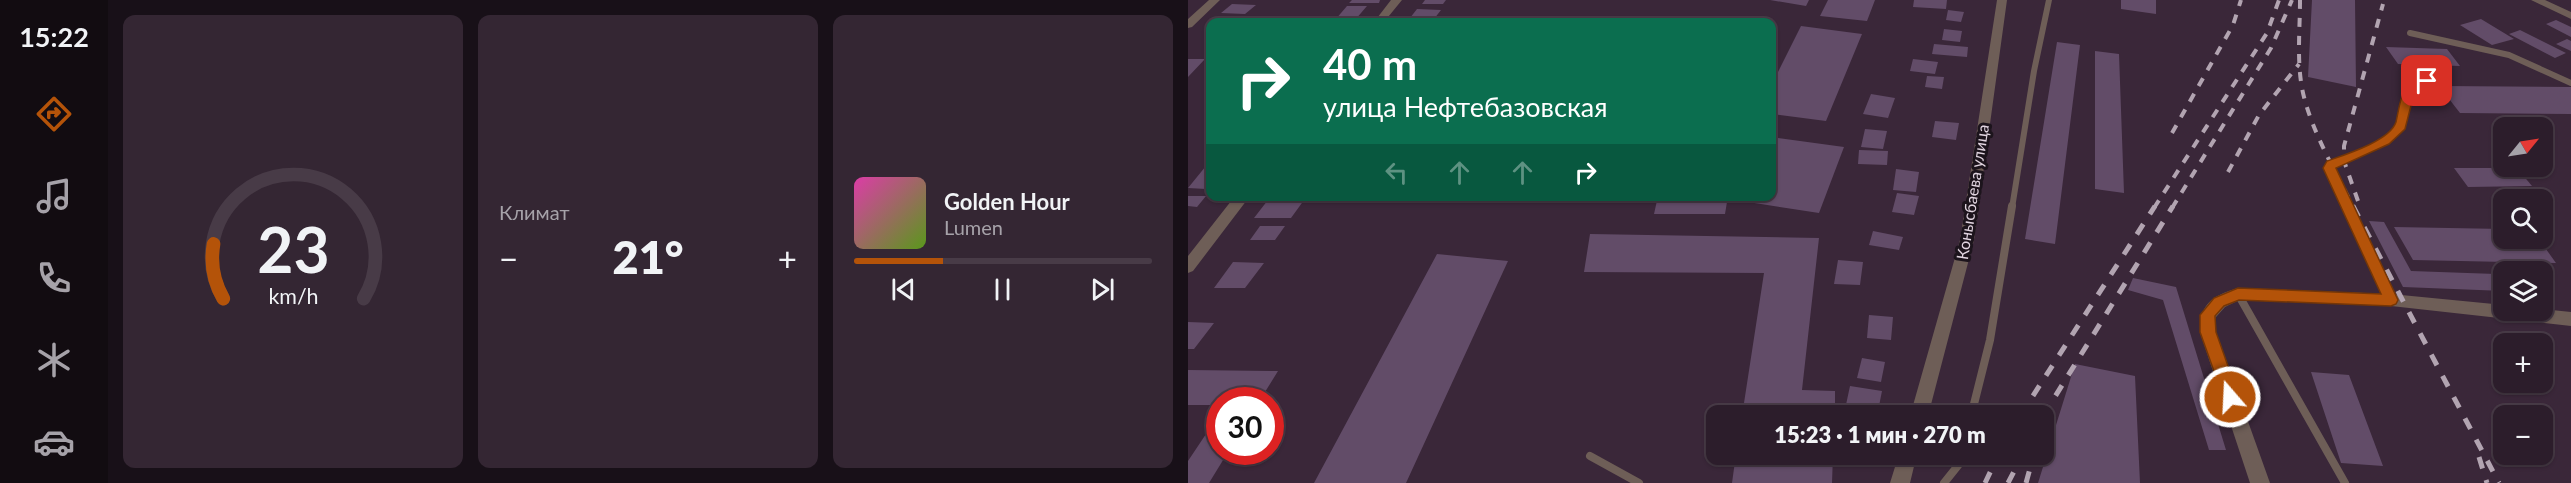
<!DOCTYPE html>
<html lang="ru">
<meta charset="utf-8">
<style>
:root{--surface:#2c1d2b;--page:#342633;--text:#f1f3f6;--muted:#a6a2a9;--line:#483b47;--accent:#b45309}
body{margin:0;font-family:Lato,sans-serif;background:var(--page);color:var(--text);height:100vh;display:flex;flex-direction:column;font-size:22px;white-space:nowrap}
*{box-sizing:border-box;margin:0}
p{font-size:20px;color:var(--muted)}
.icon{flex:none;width:33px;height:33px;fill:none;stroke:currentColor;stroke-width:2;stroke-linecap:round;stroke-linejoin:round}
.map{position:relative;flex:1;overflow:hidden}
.drawer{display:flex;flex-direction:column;gap:15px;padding:15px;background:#181018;width:1080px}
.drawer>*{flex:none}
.top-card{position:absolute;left:18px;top:18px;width:570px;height:183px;border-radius:12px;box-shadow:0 2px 4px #0004,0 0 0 2px var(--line);background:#0b6e4f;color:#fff;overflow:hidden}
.needle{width:39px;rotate:60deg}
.controls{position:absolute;left:1305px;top:117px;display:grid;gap:12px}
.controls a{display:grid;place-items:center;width:60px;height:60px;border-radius:12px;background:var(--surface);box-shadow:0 2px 4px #0004,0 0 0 2px var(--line);font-size:30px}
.speed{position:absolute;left:18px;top:387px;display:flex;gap:12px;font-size:30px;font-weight:700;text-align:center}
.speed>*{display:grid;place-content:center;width:78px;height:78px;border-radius:50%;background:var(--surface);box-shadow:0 2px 4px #0004,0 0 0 2px var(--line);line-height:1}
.speed .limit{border:9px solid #d22;background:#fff;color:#111}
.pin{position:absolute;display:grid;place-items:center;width:51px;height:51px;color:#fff;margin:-26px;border-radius:12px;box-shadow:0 3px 9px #0006}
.me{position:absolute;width:66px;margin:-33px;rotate:341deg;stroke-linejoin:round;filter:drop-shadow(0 0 4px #0008)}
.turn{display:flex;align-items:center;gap:21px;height:126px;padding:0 18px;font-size:27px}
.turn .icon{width:78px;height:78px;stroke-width:2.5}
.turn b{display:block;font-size:42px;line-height:51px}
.lanes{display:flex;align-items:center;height:57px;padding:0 18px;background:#0003;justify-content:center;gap:30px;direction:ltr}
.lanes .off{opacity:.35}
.big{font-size:45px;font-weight:800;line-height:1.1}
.drawer .card{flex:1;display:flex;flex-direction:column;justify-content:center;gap:9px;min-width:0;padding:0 21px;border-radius:12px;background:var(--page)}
.drawer .dial{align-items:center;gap:0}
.dial svg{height:156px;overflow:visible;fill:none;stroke:var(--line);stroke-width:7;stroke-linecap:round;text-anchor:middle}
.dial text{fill:var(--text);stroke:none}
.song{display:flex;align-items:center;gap:18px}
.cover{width:72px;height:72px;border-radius:9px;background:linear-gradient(135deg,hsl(320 70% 55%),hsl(90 70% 35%))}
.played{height:6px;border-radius:3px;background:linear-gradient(90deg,var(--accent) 30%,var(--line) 30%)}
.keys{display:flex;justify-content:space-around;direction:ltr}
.heat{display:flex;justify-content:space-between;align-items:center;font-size:33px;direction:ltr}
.drawer .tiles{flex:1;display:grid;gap:15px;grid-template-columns:repeat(3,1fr)}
.trip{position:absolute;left:518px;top:405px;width:348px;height:60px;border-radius:12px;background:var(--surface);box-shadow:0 2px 4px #0004,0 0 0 2px var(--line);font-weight:800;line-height:60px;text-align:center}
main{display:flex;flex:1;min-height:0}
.menu{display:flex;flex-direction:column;width:108px;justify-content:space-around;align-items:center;background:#120c11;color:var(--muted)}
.menu .icon{width:42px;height:42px}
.menu .active{color:var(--accent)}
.menu b{font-size:27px;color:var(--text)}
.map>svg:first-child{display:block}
.building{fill:#624c68}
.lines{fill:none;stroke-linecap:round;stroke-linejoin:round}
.lane-far1{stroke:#6e5e57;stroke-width:6}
.lane{stroke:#6e5e57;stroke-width:8}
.street{fill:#6e5e57;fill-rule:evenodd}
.rail-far1{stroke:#b2a4b1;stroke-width:4;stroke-dasharray:9 9;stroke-linecap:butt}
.rail{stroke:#b2a4b1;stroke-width:5;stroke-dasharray:12 12;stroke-linecap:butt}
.route{fill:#b45309;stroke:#753606;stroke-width:1.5}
.labels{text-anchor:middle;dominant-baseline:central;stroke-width:6;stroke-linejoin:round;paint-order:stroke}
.street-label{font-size:16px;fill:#e1d5e0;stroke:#1c141c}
</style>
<main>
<nav class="menu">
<b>15:22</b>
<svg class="icon active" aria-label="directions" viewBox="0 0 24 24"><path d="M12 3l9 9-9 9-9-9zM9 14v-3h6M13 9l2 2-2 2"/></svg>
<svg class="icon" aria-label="music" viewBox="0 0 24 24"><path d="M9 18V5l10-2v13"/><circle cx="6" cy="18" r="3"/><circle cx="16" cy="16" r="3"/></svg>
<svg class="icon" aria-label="phone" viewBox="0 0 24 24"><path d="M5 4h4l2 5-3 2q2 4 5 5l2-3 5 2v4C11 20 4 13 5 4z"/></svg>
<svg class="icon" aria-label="climate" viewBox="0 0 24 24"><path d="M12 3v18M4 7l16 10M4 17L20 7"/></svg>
<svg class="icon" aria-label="car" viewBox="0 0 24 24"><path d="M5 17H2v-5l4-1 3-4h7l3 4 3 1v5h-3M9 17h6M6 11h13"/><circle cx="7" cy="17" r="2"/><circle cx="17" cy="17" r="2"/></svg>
</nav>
<section class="drawer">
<div class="tiles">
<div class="card dial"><svg viewBox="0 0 100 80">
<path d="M14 69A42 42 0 1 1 86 69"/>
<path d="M14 69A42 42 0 0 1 9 41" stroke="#b45309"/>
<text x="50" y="56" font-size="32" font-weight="700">23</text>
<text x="50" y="72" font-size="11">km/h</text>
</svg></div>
<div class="card"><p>Климат</p>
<div class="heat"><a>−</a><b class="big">21°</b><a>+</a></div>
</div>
<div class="card">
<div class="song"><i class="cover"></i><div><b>Golden Hour</b><p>Lumen</p></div></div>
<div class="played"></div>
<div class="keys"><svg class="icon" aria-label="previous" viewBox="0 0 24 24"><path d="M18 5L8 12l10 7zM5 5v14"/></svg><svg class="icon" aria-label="pause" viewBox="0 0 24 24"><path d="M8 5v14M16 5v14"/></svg><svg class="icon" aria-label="next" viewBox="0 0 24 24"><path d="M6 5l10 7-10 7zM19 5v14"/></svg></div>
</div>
</div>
</section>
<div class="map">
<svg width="1383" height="483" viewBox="0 0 1383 483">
<rect width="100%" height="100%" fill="#3a2739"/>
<!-- building -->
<path class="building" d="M 164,0 L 192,0 L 191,3 L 161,3 Z
M 237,0 L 258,0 L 255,4 L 234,4 Z
M 582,0 L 621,0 L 618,6 Z
M 640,0 L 687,0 L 679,21 L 632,16 Z
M 726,0 L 759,0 L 758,9 L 725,7 Z
M 933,0 L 968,0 L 968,14 L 933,9 Z
M 1124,0 L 1167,0 L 1168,87 L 1120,77 Z
M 44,4 L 68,5 L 57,14 L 33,13 Z
M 159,6 L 179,6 L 167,20 L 147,20 Z
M 229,9 L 253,10 L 246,19 L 222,18 Z
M 760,10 L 776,12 L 773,22 L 758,20 Z
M 1293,19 L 1326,39 L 1304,45 L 1272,25 Z
M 1368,20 L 1383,27 L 1383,37 L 1358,24 Z
M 613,26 L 674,34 L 638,121 L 584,114 L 584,84 Z
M 756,29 L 774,31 L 772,42 L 754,40 Z
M 1332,30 L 1378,53 L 1367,58 L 1321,34 Z
M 1379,39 L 1383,41 L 1383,51 L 1368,44 Z
M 869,42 L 892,45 L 867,244 L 837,239 Z
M 746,44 L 780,47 L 779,57 L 744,54 Z
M 1198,47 L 1259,49 L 1272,66 L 1210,64 Z
M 907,51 L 931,54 L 936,193 L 907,189 Z
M 0,59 L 17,59 L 0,77 Z
M 725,59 L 750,62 L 747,74 L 722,71 Z
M 739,76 L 756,77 L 754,89 L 737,87 Z
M 1251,86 L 1383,87 L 1383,114 L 1272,113 Z
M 683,94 L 707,98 L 700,118 L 675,114 Z
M 747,121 L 771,123 L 768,140 L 744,137 Z
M 677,129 L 699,131 L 695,149 L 673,147 Z
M 590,138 L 656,147 L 631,213 L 560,202 L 562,196 L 584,196 L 584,152 Z
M 671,150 L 700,151 L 699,165 L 670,164 Z
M 22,161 L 22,183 L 18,189 L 0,188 Z
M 1266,168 L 1329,168 L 1344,186 L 1280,187 Z
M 708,169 L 731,172 L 728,192 L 705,190 Z
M 709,193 L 731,196 L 726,215 L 704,212 Z
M 0,196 L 18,196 L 9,207 L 0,206 Z
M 83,196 L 119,196 L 103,218 L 66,218 Z
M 470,196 L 540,196 L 537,214 L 466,214 Z
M 1181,221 L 1196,222 L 1223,271 L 1308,274 L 1316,286 L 1316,291 L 1215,287 Z
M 72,226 L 97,226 L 87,240 L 62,240 Z
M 1206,227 L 1316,229 L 1316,238 L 1350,238 L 1368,263 L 1225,260 Z
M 685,231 L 715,237 L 711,250 L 681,245 Z
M 402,234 L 631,238 L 614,390 L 647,391 L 647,416 L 554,416 L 576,273 L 396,272 Z
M 249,254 L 320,261 L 218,483 L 126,483 Z
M 650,260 L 675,262 L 672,285 L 646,284 Z
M 45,262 L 76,263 L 57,288 L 26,288 Z
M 945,278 L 988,287 L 1038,450 L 1021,450 L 975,300 L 940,290 Z
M 681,315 L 705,317 L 703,340 L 679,338 Z
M 0,322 L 26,323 L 6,349 L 0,349 Z
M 674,358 L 697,362 L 693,382 L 669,378 Z
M 887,364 L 947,376 L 952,483 L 850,483 Z
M 0,370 L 90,371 L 72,400 L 32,400 L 32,405 L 0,405 Z
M 1123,372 L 1161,375 L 1195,466 L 1153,463 Z
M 662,386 L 694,391 L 689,416 L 656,414 Z
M 32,413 L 32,452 L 40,452 L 21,483 L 0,483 L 0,461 Z
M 548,454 L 645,454 L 644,483 L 544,483 Z"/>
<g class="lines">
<!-- lane-far1 -->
<path class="lane-far1" d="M 1222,33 L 1321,55 L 1383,83
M 824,208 L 846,71 L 861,0
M 1160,208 L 1141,168 L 1143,164 L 1174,153 L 1197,141 L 1213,126 L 1216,105 L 1222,88 L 1239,81"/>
<!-- lane -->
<path class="lane" d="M 1159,206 L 1203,300
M 1050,294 L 1157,483
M 783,416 L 802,340 L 824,206
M 402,456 L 451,483
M 756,483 L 772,463 L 774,454"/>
<!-- street -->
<path class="street" d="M 21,0 L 32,0 L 4,27 L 0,28 L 0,19 Z
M 203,0 L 214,0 L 196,22 L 186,22 Z
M 809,0 L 819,0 L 786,240 L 740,416 L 722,416 L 772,240 Z
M 1343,0 L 1357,0 L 1383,12 L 1383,19 Z
M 47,196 L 62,196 L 5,271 L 0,273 L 0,256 Z
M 1050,288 L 1203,294 L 1316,305 L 1316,310 L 1354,309 L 1383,312 L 1383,326 L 1203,306 L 1051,300 L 1037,307 L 1028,317 L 1028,332 L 1082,483 L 1062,483 L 1012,332 C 1012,303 1024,296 1050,288 Z
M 711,454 L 729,454 L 722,483 L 702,483 Z"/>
<!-- rail-far1 -->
<path class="rail-far1" d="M 1112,0 C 1112,32 1108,66 1116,97 C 1125,133 1149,175 1166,208
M 984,133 L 1045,25 L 1053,0
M 1040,172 L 1071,115 L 1111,64
M 1170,201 L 1156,161 L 1156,146 L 1195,4
M 966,208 L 1079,33 L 1091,0
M 984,208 L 1083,48 L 1104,0"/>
<!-- rail -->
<path class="rail" d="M 1165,206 L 1311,483
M 832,416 L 967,206
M 855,416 L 985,206
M 1291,457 L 1299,483
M 797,483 L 811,454
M 820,483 L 835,454
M 838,483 L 846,454"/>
</g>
<!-- route -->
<path class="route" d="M 1239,77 L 1244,81 L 1227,90 L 1217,129 L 1201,144 L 1148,168 L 1210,300 L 1208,304 L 1203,306 L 1051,300 L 1036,306 L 1027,316 L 1028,332 L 1051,397 L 1048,402 L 1042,404 L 1037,402 L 1012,332 L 1012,315 L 1026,298 L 1050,288 L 1193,294 L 1135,168 L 1139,161 C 1156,155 1202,141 1208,122 C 1211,109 1212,97 1218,86 Z"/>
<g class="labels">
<!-- street labels -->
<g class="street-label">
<text transform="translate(784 192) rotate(-81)">Конысбаева улица</text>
</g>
</g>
</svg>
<div class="controls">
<a><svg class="needle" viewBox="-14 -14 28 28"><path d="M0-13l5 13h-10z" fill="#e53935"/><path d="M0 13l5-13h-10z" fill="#a6a2a9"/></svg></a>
<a><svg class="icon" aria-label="search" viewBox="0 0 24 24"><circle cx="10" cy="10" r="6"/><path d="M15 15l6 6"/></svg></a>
<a><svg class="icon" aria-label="layers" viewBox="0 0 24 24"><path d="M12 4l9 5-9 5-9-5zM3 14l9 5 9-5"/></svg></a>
<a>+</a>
<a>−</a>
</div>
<div class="speed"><div class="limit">30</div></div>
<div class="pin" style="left:1239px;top:81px;background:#d93025"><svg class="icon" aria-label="arrive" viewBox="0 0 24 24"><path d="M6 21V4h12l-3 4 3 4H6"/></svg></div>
<svg class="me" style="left:1042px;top:397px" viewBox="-20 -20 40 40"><circle r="17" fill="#b45309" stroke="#fff" stroke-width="3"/><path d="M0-11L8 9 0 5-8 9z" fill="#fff"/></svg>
<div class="trip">15:23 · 1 мин · 270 m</div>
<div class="top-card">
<div class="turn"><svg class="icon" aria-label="right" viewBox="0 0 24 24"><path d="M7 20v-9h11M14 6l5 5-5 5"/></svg><div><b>40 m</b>улица Нефтебазовская</div></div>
<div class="lanes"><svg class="icon off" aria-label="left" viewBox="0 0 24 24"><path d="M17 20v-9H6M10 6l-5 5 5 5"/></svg><svg class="icon off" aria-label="ahead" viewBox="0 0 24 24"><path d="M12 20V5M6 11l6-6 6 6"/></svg><svg class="icon off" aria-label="ahead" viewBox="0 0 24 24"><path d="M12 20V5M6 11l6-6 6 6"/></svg><svg class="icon" aria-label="right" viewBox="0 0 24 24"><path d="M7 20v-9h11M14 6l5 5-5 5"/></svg></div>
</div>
</div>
</main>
